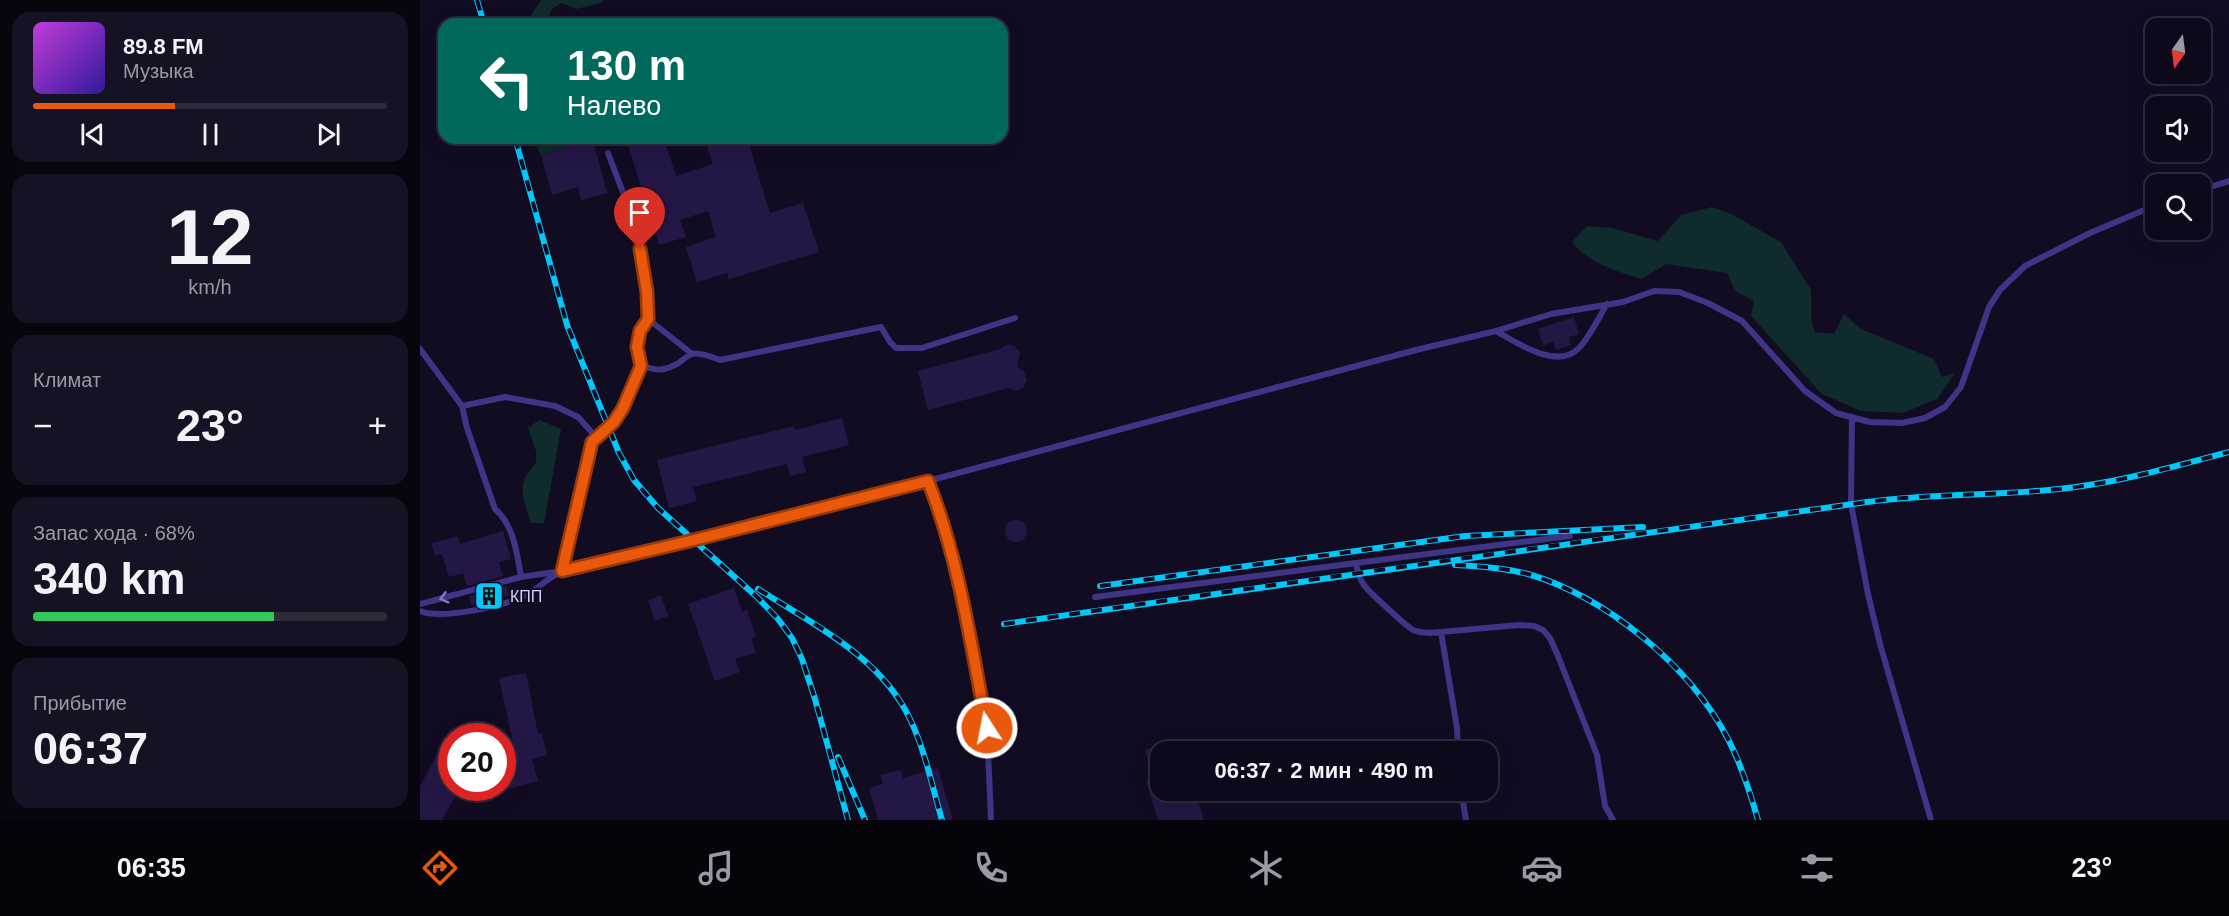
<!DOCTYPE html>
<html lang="ru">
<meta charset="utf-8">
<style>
:root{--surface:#0e091a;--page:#171223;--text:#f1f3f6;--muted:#9b9aa2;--line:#2e2a39;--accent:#ea580c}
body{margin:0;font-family:Arial,sans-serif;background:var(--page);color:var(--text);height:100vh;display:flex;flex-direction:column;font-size:22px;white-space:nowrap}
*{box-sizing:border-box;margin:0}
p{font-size:20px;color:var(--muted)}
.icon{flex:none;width:33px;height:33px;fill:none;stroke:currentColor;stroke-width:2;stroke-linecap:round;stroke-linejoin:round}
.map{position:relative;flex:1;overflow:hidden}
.sheet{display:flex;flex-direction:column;gap:12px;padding:12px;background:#08050e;width:420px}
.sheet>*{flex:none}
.guide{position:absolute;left:18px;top:18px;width:570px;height:126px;border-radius:18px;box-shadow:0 6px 24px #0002,0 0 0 2px var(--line);background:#00695c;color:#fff;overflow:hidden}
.needle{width:39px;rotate:194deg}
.buttons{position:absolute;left:1725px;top:18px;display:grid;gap:12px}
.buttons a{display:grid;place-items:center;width:66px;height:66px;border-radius:12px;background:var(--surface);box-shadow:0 6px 24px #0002,0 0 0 2px var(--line);font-size:30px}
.speed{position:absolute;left:18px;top:723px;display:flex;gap:12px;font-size:30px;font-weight:700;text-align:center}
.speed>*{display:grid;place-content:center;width:78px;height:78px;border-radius:50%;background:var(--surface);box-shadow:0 6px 24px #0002,0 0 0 2px var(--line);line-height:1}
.speed .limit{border:9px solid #d22;background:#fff;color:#111}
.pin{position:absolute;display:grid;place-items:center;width:51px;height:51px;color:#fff;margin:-62px -26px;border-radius:50% 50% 50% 0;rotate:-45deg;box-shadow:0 0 6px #0007}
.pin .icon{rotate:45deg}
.me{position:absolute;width:66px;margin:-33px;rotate:349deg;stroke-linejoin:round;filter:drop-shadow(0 0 4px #0008)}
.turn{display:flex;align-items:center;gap:21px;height:126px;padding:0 30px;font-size:27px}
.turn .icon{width:78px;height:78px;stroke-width:2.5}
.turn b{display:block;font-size:42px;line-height:51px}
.big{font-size:45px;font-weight:800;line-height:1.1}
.sheet .card{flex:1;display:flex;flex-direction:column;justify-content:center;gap:9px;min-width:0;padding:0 21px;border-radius:18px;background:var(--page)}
.sheet .dial{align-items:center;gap:0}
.dial b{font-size:78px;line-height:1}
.song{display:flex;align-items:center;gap:18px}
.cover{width:72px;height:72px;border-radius:9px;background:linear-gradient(135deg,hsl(290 70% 55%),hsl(250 70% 35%))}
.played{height:6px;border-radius:3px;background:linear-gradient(90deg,var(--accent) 40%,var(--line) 40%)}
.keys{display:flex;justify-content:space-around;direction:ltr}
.heat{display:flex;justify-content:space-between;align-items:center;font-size:33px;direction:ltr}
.charge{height:9px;border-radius:4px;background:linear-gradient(90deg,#34c759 68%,var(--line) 0)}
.trip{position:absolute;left:730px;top:741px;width:348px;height:60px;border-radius:18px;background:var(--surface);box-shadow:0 6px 24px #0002,0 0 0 2px var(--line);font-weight:800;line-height:60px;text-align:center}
.tab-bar{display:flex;height:96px;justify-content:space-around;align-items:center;background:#06040a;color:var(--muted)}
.tab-bar .icon{width:42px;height:42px}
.tab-bar .selected{color:var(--accent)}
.tab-bar b{font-size:27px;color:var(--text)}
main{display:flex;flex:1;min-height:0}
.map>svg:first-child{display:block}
.green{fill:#0f2b2d}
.building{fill:#251745}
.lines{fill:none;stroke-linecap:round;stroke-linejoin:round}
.lane{stroke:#3f3485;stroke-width:6}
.rail-casing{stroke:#00c8f9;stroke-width:6}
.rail{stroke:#120c23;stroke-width:4;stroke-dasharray:11;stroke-linecap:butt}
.oneway{stroke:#8479bc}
.route-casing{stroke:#983908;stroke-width:15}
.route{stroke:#ea580c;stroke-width:10}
.labels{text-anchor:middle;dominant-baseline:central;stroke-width:4.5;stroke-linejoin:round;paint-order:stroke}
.poi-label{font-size:16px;fill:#d8ceff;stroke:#120c23;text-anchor:start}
</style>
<main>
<section class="sheet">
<div class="card">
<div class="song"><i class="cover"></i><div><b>89.8 FM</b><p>Музыка</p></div></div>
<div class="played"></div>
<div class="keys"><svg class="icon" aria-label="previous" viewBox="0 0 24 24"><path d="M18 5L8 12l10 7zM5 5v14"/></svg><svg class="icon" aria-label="pause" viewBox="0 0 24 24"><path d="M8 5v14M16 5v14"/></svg><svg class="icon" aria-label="next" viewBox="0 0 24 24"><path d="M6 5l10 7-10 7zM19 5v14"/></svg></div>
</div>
<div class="card dial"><b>12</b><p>km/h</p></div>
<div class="card"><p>Климат</p>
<div class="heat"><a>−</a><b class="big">23°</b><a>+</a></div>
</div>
<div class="card"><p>Запас хода · 68%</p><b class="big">340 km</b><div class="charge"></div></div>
<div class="card"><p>Прибытие</p><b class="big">06:37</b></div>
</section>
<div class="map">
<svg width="1809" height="820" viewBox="0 0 1809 820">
<rect width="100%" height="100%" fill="#120c23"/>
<!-- green -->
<path class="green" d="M 121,0 L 183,0 L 182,3 L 156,9 L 141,3 L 131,10 L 126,24 L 105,24 Z
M 112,138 L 176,138 L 121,155 Z
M 1292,207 L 1311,214 L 1361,242 L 1391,290 L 1391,320 L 1395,332 L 1414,334 L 1424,314 L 1441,329 L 1514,359 L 1522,377 L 1535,373 L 1517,399 L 1483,413 L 1441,411 L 1402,394 L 1331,316 L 1334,301 L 1315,291 L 1307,273 L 1246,264 L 1222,279 C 1196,271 1170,264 1152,242 L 1167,226 L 1192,228 L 1238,241 L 1261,215 Z
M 119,420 L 141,429 L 124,523 L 111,523 C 103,498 95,484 116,463 L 116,451 L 108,428 Z"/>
<!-- building -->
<path class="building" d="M 206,138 L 244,138 L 256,176 L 293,164 L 284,138 L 327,138 L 350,213 L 383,203 L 399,252 L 309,279 L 307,273 L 277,282 L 266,247 L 296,237 L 288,211 L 260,220 L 266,237 L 239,245 Z
M 173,140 L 187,193 L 161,200 L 158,187 L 132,195 L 121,155 Z
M 1154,317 L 1159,334 L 1149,337 L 1151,345 L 1136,350 L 1133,342 L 1123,345 L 1118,329 Z
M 588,344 L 594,346 L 600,352 L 597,367 L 604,372 L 607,380 L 603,388 L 596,391 L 588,388 L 508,410 L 498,371 L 580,349 Z
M 422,418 L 429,445 L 382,457 L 386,472 L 370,476 L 367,464 L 273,487 L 277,501 L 249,508 L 237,460 L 374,426 L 375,430 Z
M585 531a11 11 0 1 1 22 0a11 11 0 1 1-22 0Z
M 83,531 L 91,559 L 79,562 L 83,576 L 47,586 L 43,573 L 29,577 L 22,554 L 15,556 L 11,544 L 37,536 L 40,544 Z
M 86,586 L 89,596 L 52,605 L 49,596 Z
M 314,588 L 322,612 L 327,610 L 336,636 L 331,638 L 336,652 L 315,659 L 320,672 L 295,681 L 268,604 Z
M 241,595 L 248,616 L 235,621 L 228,600 Z
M 106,673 L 118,734 L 122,733 L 127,755 L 112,759 L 118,781 L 82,791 L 82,767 L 94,764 L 98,766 L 79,678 Z
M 32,728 L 32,788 L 40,788 L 22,820 L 0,820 L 0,786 Z
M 739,746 L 741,790 L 775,790 L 784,820 L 738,820 L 726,781 L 733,779 L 725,750 Z
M 518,768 L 533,820 L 458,820 L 449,788 L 463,784 L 461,775 L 481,770 L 483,778 Z"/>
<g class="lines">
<!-- lane -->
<path class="lane" d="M 1780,190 L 1809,181
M 228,319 L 271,353
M 1076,331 C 1096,342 1137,371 1159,348 C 1169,338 1179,317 1187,304
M 0,349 L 42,406 L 47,428 L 75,509 C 94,525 97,554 101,577
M 221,366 C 228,367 237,371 244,369 C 274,362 259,344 300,360 L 461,327 L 470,342 L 476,348 L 502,348 L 595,318
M 42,406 L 85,397 L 135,406 L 158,417 L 176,437
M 1432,417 L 1431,504 L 1448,594 L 1460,644 L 1511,820
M 508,481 L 520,509 L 543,601 L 567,728 L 571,820
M 142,571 L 172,442 L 194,422 L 203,408 L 221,366 L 217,347 L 221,331 L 228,319 L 227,292 L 216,227 L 188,153
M 675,597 L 936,563
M 0,604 L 101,577 L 142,571 L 274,540 L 508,481 L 996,350 L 1076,331 L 1131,314 L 1203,302 L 1234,291 L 1259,292 L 1288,303 L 1322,321 L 1385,391 L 1416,413 L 1450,422 L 1482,423 L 1505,418 L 1525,407 L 1541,387 L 1569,307 L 1580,290 L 1605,266 L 1670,233 L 1736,205
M 0,611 C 22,620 83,606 104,596 C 117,590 126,579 139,573
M 1021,632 C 1012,633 1002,634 993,630 C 986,626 948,591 944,585 C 939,578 937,571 936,563 L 1150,536
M 1038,752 L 1037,728 L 1021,632 L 1099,625 L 1114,626 L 1123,630 L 1130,638 L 1138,656 L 1177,755 L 1185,806 L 1193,820
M 1041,790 L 1046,820"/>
<!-- rail casing -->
<g class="rail-casing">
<path id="rail" d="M 57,0 L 64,24
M 95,138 L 147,325 L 199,453 L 214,480 L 238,508 L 337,597 L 358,619 L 372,638 L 382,659 L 395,699 L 428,820
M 1035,565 C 1060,566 1084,568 1108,574 C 1187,597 1270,666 1308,739 C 1321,764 1330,792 1338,820
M 680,586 L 1045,536 L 1223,527
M 338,589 C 393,624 461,657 490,719 C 505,750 512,786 522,820
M 584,624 C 871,582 1159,542 1447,502 C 1511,493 1575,496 1639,489 C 1698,483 1752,467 1809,452
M 418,757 L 445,820"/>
</g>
<!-- rail -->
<use href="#rail" class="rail"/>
</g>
<!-- one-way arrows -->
<defs><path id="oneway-chevron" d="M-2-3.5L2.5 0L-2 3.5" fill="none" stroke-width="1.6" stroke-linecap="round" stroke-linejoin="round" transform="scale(1.5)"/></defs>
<use class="oneway" href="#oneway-chevron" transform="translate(24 598) rotate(165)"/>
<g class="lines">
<!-- route casing -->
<g class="route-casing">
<path id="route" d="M 220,249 L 227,292 L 228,319 L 220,331 L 217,347 L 221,366 L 203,408 L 194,422 L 172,442 L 142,571 L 274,540 L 508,481 C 539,559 551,645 567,728"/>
</g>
<!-- route -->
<use href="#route" class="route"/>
</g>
<!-- icons -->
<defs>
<g id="building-square" transform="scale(1.5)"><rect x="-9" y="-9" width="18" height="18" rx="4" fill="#00c8f9" stroke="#120c23"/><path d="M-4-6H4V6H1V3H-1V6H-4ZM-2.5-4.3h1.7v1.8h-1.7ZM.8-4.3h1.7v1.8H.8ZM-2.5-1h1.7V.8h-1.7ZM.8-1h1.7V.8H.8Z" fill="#111"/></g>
</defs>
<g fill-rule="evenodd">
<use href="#building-square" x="69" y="596"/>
</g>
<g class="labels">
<!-- poi labels -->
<g class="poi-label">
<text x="90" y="596">КПП</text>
</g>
</g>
</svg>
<div class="buttons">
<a><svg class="needle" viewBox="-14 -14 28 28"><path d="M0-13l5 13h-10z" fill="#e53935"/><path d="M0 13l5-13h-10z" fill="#9b9aa2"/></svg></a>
<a><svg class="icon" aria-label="sound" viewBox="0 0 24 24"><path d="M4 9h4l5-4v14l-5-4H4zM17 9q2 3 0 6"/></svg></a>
<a><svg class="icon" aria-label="search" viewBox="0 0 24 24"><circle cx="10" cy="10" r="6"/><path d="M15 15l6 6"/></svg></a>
</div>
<div class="speed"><div class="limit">20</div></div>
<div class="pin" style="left:220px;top:249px;background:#d93025"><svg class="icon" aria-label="arrive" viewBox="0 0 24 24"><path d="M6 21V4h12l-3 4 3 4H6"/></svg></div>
<svg class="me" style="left:567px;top:728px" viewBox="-20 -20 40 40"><circle r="17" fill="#ea580c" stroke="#fff" stroke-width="3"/><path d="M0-11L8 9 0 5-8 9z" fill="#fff"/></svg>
<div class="trip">06:37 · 2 мин · 490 m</div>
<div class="guide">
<div class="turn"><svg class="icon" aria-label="left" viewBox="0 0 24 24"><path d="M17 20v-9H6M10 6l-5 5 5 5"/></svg><div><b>130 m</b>Налево</div></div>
</div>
</div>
</main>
<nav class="tab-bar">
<b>06:35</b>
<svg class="icon selected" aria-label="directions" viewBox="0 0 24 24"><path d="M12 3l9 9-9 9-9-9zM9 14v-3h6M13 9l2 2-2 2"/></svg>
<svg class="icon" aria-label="music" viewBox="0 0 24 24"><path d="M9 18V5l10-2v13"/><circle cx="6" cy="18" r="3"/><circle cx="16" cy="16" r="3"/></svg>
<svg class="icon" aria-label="phone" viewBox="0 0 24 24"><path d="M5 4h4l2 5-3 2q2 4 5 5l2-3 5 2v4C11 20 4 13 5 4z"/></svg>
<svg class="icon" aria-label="climate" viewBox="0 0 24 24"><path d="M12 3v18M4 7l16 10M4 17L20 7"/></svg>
<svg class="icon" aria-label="car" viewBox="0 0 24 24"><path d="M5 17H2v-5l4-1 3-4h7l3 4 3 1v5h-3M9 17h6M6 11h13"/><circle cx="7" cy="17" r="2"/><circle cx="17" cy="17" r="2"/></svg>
<svg class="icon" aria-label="filters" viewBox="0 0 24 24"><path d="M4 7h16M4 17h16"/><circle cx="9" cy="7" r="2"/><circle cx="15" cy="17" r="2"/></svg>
<b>23°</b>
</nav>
